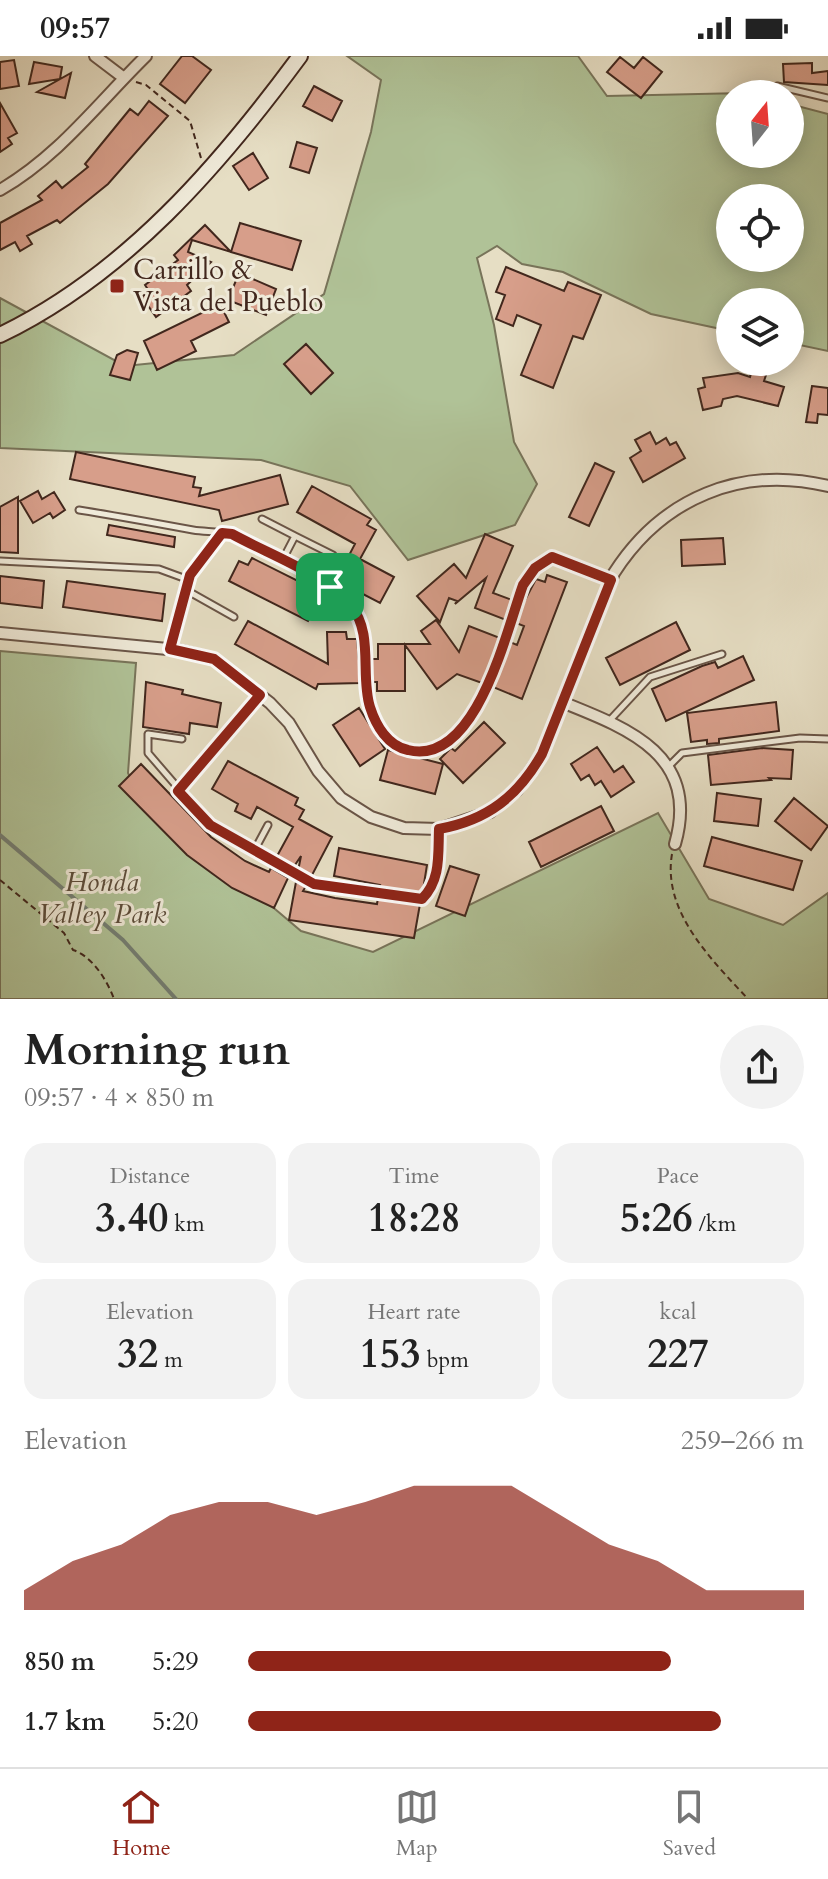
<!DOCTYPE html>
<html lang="en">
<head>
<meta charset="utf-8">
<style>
  body { margin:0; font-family:Cardo,serif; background:#f2f2f2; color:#222; height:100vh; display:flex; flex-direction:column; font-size:30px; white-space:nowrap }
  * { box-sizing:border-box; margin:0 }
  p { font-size:26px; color:#767676 }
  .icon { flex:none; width:44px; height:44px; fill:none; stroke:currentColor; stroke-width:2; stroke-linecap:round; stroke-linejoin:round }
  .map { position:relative; height:943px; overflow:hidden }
  .side { display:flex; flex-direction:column; background:#fff; flex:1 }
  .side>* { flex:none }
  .needle { width:52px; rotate:17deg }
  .tools { position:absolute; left:716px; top:24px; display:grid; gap:16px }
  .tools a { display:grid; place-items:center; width:88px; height:88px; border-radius:50%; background:#fff; box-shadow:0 4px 20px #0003; font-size:40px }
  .pin { position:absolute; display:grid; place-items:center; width:68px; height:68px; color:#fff; margin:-34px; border-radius:16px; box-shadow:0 4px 12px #0006 }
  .round { display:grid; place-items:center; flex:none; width:84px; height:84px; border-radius:42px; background:#f2f2f2 }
  .overview { display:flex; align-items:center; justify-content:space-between; height:136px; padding:0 24px }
  h1 { font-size:44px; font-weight:600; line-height:60px }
  .figures { display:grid; grid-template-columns:repeat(3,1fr); gap:12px; height:136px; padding:8px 24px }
  .figures div { display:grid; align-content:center; border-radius:20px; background:#f2f2f2; text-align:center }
  .figures b { font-size:40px; font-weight:600 }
  .figures small { font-size:22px; font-weight:400 }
  .figures p { font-size:22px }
  .chart { height:224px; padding:16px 24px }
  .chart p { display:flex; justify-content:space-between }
  .chart svg { width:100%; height:144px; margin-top:8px; fill:#8f2418; opacity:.7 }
  ul { padding:0 24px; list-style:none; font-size:26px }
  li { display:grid; grid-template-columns:128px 96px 1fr; align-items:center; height:60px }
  li i { height:20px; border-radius:10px; background:#8f2418 }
  .status { display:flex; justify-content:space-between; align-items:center; height:56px; padding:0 40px; background:#fff; direction:ltr }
  .status svg { height:22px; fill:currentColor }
  .dock { display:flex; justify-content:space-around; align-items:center; height:112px; border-top:2px solid #e0e0e0; background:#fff; font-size:22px; color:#767676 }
  .dock a { display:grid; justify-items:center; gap:4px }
  .dock .active { color:#8f2418 }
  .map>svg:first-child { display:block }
  .green { fill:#b0c297; stroke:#78745a; stroke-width:2; fill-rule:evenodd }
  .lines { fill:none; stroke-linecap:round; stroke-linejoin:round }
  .stream { stroke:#758075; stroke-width:4 }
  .building { fill:#d79e8a; stroke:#41271d; stroke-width:2 }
  .lane-casing { stroke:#6a5547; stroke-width:9 }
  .street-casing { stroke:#6a5547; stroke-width:14 }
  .secondary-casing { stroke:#41271d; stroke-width:18 }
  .path { stroke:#41271d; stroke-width:2; stroke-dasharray:6 4; stroke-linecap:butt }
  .lane { stroke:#efead9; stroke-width:5 }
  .street { stroke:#efead9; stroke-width:10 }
  .secondary { stroke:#efead9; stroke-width:14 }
  .route-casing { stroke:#fff; stroke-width:16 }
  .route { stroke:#8f2418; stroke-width:10 }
  .poi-dot { fill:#8f2418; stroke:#efead9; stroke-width:3 }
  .labels { text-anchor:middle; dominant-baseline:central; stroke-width:6; stroke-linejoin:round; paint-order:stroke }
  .poi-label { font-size:28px; fill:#41271d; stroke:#efead9; text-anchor:start }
  .park-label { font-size:28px; font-style:italic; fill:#5d4e3c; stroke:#efead9 }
</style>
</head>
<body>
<div class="status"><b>09:57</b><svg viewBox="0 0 49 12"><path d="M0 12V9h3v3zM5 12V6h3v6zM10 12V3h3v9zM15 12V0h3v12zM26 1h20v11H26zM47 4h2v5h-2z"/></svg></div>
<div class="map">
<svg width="828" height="943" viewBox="0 0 828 943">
  <rect width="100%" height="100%" fill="#e6dec4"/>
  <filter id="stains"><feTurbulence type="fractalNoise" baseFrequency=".0025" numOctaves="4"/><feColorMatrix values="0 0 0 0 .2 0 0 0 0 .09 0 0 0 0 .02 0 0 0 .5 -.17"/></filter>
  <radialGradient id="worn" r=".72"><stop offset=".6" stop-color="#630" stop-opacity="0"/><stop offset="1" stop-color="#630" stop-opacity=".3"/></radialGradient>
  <!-- green -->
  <path class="green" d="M347,0H578L607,40L744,37L748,38H730V98H790V48L828,58V295L790,287V246H730V275L651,258L563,216L522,208L497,190L477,202L494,269L514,386L537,428L515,469L408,504L350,430L261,404L0,392V242L125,310L234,299L324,238L371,76L381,24ZM730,142H790V202H730Z
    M0,595L136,607L128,717L139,738L301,875L373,896L658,757L709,843L783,869L828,837V943H0Z"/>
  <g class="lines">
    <!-- stream -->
    <path class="stream" d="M0,779L123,884L176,943"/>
  </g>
  <!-- building -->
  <path class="building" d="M182,0H192L211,14L185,47L160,28Z
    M620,1L634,12L643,1L662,16L641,42L607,16Z
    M14,4L19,30L0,33V6Z
    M34,6L62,11L60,23L29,28Z
    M812,7V17L828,15V29L784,26L783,8Z
    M71,17L65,42L37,36Z
    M314,30L342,45L332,65L303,50Z
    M149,45L168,60L108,128L60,167L57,164L27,180L32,188L20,195L15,186L0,194V167L42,144L38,140L56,125L62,132L88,111L85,108L130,53L138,59Z
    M0,47L17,77L8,82L12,88L0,96Z
    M297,86L317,92L309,117L290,111Z
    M253,97L268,122L249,134L233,110Z
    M240,167L301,185L292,214L231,196Z
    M205,169L231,196L192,184L188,196L211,206L187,229L191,235L156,261L142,241L149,235L145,229L178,204L174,199Z
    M506,211L564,235L568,226L601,239L583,283L573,280L553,332L521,319L541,269L517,259L513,270L496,263L505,239L496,236Z
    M239,217L276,233L266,259L228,244Z
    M220,248L229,266L191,285L196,295L157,314L144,285Z
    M306,288L333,317L311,338L284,308Z
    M127,294L138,297L130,324L110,319L117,299Z
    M753,311L767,316L764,325L784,331L778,350L737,340L723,343L721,350L703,354L698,333L705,331L703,322L738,317L750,321Z
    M812,330L828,332V359L818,358L817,367L806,366Z
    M650,376L656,388L666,382L670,389L676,386L685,402L643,426L630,402L641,395L635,384Z
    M76,396L195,421L193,431L201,432L199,440L280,419L288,448L222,465L219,454L70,423Z
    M595,407L614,416L589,470L569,461Z
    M312,430L371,463L367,469L376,474L360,503L394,521L380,547L336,524L355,488L297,456Z
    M38,435L42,443L54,436L65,454L53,462L50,457L33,467L20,445Z
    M18,441V497L0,496V451Z
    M109,469L175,481L174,491L107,479Z
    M485,478L513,490L493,537L512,544L506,564L475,552L486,522L455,548L457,545L449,542L440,566L417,540L454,508L466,522Z
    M723,482L725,508L682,510L681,484Z
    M252,502L322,537L308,565L229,525L239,505L248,509Z
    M547,519L567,526L522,643L493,631L510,586L517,589L524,570L516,567L523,548L536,523L545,526Z
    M0,520L44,525L42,552L0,547Z
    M67,525L165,538L162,565L63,551Z
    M436,564L459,596L469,570L500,582L482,627L457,618L437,633L405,589V635H377V626H372L371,603H378V588H430L421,575Z
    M248,565L328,608L327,576H346L347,583H357L361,627L318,628L316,633L235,588Z
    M676,566L690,594L620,629L606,602Z
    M743,600L754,624L666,665L652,633L702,610L715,606L718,612Z
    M146,626L183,634L182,638L221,647L217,671L190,667L189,678L143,671Z
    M776,646L779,675L719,683V687L707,688V684L691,686L687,657Z
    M359,652L385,693L360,710L333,669Z
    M484,666L505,687L463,727L440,703L451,692L455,695Z
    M597,691L614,716L623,710L634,726L611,741L601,725L595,729L589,719L581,724L571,708Z
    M762,692L793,694L791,723L769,722L771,724L711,729L708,699Z
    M388,694L443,708L435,738L380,724Z
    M228,705L298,742L295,749L304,754L299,763L332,781L311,821L298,815L301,800L293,812L276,802L293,771L257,751L251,763L235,755L238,748L212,733Z
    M141,708L211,781L245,805L269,816L271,812L288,822L274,852L232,832L187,799L119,730Z
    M717,737L761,743L758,770L714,765Z
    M794,742L828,770L811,794L775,765Z
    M601,750L614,775L541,811L529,786Z
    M712,781L802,805L793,834L704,810Z
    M339,792L427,809L423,834L420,837L379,832L380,829L334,820Z
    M450,810L479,819L465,860L436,850Z
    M296,826L306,830L303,835L335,842L377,848L378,842L420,848L414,882L289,864Z"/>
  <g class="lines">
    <defs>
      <path id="lane" d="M777,30L828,42
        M79,454C117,460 155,467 193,474C205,476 217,475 229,478C252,484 340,533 353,552C374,581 359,621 371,652C378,672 388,690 410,695C476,710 507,575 523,529L535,512L552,501L610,524
        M262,463L295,480
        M0,505L159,513L189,524
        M282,505L295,480L333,499
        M186,534L234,561
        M170,592L190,519L222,477
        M610,664L650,621L722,598
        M182,683L148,678V697L210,769L292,818L314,828L422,843C441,824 438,799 439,774
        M669,710L682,697L800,682L828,683
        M178,735L260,639
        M254,795L268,769"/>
      <path id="street" d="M95,0L124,22
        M0,134C59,100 98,47 146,0
        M0,577L178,594L214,603L270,647L289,667L318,715L341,742L371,761L404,772L439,773L490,756L517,734L542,698L614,517C662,442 741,409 828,430
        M562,646C630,673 700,700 675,788"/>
      <path id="secondary" d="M0,279C125,219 219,110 300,0"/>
    </defs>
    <!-- lane casing -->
    <use href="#lane" class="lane-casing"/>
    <!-- street casing -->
    <use href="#street" class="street-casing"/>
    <!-- secondary casing -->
    <use href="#secondary" class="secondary-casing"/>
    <!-- path -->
    <path class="path" d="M136,26L146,29L190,65L201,102
      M672,798C662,856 712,904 748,943
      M0,824L64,877L73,894C92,900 107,924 114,943"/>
    <!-- lane -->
    <use href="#lane" class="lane"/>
    <!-- street -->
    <use href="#street" class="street"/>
    <!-- secondary -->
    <use href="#secondary" class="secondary"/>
  </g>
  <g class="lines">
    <defs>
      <path id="route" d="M222,477L232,478C270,499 323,517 351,550C374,577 360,620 370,651C376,670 388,690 408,694C476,711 506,576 523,529L535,512L552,501L611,524L542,698C518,740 488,764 439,773C438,799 441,824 422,843L314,828L210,769L178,735L260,639L214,603L170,593L190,519Z"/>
    </defs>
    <!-- route casing -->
    <use href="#route" class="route-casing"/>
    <!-- route -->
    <use href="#route" class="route"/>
  </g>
  <!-- markers -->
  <rect class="poi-dot" x="109" y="222" width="16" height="16" rx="4"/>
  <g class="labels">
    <!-- poi labels -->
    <g class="poi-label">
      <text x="133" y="214">Carrillo &amp;<tspan x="133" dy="32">Vista del Pueblo</tspan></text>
    </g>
    <!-- park labels -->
    <g class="park-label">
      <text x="102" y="826">Honda<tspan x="102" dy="32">Valley Park</tspan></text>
    </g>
  </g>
  <rect width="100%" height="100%" filter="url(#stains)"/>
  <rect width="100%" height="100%" fill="url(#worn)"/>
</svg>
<div class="tools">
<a><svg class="needle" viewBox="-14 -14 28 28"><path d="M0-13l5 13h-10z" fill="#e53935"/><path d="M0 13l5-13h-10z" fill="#767676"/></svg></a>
<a><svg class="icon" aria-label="locate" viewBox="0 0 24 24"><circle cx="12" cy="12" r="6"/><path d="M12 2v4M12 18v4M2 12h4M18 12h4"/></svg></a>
<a><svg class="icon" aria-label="layers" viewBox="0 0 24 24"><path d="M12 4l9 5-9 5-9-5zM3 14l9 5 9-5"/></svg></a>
</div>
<div class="pin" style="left:330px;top:531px;background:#1e9e55"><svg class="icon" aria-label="arrive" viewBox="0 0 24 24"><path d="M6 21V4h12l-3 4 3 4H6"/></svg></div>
</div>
<section class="side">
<div class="overview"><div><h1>Morning run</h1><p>09:57 · 4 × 850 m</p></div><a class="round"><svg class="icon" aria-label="share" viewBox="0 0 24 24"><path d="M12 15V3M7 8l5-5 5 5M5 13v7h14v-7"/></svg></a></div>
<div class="figures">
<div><p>Distance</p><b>3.40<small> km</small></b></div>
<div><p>Time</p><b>18:28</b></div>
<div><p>Pace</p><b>5:26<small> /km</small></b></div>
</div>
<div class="figures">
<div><p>Elevation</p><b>32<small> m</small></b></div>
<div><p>Heart rate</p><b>153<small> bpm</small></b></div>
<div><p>kcal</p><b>227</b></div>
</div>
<div class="chart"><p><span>Elevation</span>259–266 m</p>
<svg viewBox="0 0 160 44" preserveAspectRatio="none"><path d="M0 44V38L10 29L20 24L30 15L40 11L50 11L60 15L70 11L80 6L90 6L100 6L110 15L120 24L130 29L140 38L150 38L160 38V44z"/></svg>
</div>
<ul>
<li><b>850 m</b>5:29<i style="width:76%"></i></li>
<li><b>1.7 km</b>5:20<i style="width:85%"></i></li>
</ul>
</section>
<nav class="dock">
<a class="active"><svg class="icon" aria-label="home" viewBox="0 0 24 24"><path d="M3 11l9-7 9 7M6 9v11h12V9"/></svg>Home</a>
<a><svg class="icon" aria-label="map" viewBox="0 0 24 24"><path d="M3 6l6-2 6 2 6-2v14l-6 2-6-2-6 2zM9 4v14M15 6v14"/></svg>Map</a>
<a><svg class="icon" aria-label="saved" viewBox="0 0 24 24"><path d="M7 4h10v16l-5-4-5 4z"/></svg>Saved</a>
</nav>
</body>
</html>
